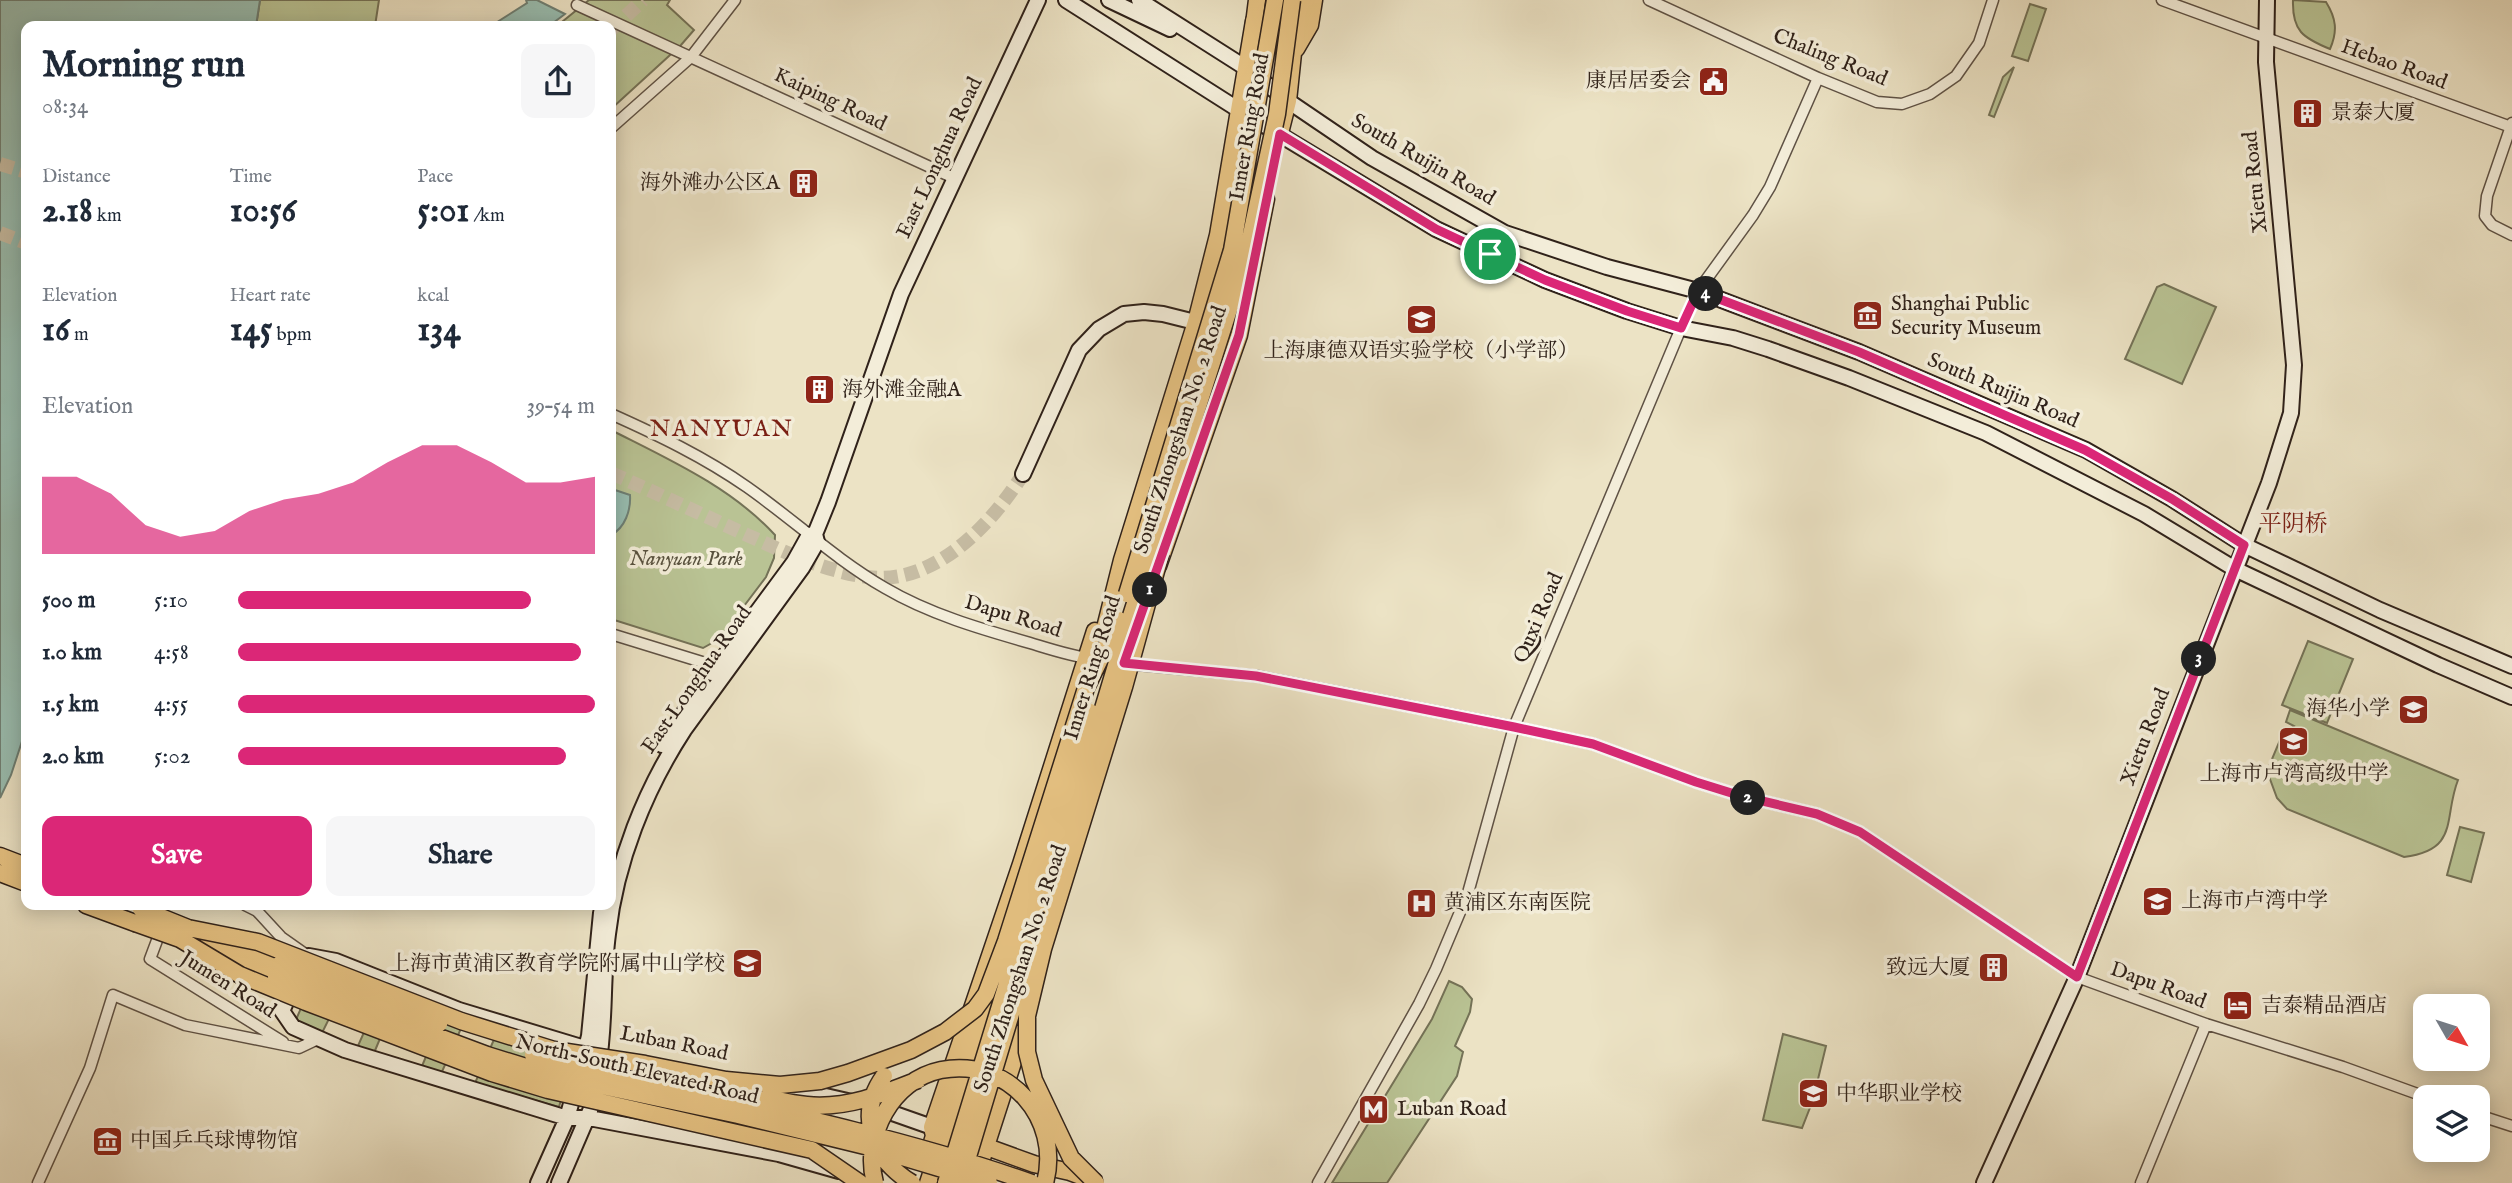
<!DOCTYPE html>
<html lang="en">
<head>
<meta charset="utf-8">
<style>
  body { margin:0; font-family:"IM FELL English","Noto Serif SC",serif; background:#f6f6f7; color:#1f2937; height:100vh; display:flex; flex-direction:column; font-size:26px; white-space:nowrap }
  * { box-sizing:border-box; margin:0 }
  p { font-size:23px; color:#747a83 }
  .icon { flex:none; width:38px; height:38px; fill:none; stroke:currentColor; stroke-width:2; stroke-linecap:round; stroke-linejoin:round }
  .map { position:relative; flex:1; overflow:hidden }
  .drawer { position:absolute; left:21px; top:21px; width:595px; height:889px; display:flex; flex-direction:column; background:#fff; border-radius:14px; box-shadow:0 4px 18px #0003 }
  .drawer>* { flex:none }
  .needle { width:46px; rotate:129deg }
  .controls { position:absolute; left:2413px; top:994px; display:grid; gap:14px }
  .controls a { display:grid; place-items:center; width:77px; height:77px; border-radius:14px; background:#fff; box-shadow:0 4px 18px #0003; font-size:35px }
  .pin { position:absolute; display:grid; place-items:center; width:60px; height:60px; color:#fff; margin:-30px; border:4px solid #fff; border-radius:50%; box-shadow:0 2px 7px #0007 }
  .km { position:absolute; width:35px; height:35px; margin:-18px; border-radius:50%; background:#222; color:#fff; font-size:19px; line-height:35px; text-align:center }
  .round { display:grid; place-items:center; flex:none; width:74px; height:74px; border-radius:14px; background:#f6f6f7 }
  .head { display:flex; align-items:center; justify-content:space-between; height:119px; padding:0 21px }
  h1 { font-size:38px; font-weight:800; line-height:52px }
  .figures { display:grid; grid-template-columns:repeat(3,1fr); gap:10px; height:119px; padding:7px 21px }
  .figures div { display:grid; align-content:center }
  .figures b { font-size:35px; font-weight:800 }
  .figures small { font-size:19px; font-weight:400 }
  .figures p { font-size:19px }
  .chart { height:196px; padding:14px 21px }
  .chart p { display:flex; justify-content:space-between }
  .chart svg { width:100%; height:126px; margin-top:7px; fill:#db2777; opacity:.7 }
  .action { display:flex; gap:14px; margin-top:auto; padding:14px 21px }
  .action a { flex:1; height:80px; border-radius:14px; background:#db2777; color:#fff; font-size:28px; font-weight:800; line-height:80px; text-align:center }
  .action a+a { background:#f6f6f7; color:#1f2937 }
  ul { padding:0 21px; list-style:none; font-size:23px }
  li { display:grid; grid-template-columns:112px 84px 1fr; align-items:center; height:52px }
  li i { height:18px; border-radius:9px; background:#db2777 }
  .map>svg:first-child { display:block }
  .green { fill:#b9c394; stroke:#747257; stroke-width:2 }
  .water { fill:#99beb1; stroke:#6f8075; stroke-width:2 }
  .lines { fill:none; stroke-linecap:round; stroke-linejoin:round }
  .secondary-tunnel { stroke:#c6bca3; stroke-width:14; stroke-dasharray:14 7; stroke-linecap:butt }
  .minor-casing { stroke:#5f5245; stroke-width:13 }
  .secondary-casing { stroke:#30221a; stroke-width:18 }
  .primary-casing { stroke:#30221a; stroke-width:19 }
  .trunk-casing { stroke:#30221a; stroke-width:19 }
  .minor { stroke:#f3edd9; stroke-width:10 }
  .secondary { stroke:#f3edd9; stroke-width:14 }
  .primary { stroke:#e6c282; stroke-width:16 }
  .trunk { stroke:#e6c282; stroke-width:16 }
  .trunk-bridge-casing { stroke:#30221a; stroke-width:19; stroke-linecap:butt }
  .trunk-bridge { stroke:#e6c282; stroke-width:16 }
  .route-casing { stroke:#fff; stroke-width:14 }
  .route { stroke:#db2777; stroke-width:9 }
  .labels { text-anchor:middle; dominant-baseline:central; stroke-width:7; stroke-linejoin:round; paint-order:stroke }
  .street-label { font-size:21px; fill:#30221a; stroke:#f3edd9 }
  .poi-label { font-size:21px; fill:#30221a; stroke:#f3edd9; text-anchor:start }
  .park-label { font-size:21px; font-style:italic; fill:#59523f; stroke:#f3edd9 }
  .neighbourhood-label { font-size:23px; fill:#7a1f14; stroke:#f3edd9 }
  .quarter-label { font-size:24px; letter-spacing:2px; fill:#7a1f14; stroke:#f3edd9 }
</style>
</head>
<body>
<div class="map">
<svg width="2512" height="1183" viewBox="0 0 2512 1183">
  <rect width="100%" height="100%" fill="#ece3c5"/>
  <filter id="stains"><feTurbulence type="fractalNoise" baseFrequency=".00286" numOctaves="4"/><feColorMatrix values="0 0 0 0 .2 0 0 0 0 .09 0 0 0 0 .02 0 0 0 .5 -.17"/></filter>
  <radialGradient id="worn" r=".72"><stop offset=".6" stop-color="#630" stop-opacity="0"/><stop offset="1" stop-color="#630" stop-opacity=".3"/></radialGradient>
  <!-- green -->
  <path class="green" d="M260,0H379L375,26H256Z
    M589,0H670L667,5L694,30L681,45L611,109V26H557Z
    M2293,0L2326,2C2336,18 2338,31 2330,49C2303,38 2292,31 2293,0Z
    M2030,4L2046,9L2028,61L2012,56Z
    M2014,67L1994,117L1989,115L2003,77Z
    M2164,284L2216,307L2182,384L2125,359L2157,287Z
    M611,430C668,459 731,487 775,535L774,558L766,577L719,639L703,648L611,619Z
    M2308,641L2353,659L2327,723L2282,705Z
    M2290,710L2458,780C2443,818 2460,850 2404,857L2287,809L2277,798L2267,771L2280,740L2294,726L2286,722Z
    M2460,827L2484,833L2471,882L2447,875Z
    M321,962L351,974L321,1035L295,1022Z
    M1449,981L1462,987L1472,999L1470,1012L1455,1046L1463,1052L1457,1076L1387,1183H1332L1432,1019Z
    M385,985L399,993L374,1053L357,1048Z
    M446,1009L466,1017L441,1074L422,1066Z
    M499,1028L575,1050L559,1107L475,1083Z
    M1783,1034L1826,1046L1813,1100L1802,1128L1763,1120Z"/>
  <!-- water -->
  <path class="water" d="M0,0H260L256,26H26V729L11,775L0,798Z
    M526,0H537L565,14L549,26H491L527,3Z
    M615,490L630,495C631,510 625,528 611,535V492Z"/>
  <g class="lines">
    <!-- secondary-tunnel -->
    <path class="secondary-tunnel" d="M611,30L643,0
      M0,164L26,172
      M0,233L26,243
      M611,473C656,493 701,514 747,535C785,552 824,571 867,577C934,586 991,525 1023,474"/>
    <defs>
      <path id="minor" d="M1649,0L1818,78L1877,102L1902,104L1930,94L1956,76L1979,43L1993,0
        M2162,0L2511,127
        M577,5L954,178
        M2512,123L2487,196L2485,216L2492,225L2512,235
        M611,128L691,57L735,0
        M611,414C658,435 704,457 747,487C794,520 835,559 885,588C929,614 981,629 1030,643C1050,649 1071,656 1092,659
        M611,634L702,662L719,672
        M1127,664L1257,676L1514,727L1593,744L1696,782L1741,796L1817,814L1860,832L2077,977L2206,1024L2343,1067L2426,1097
        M245,905L257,911L281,937L308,956
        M162,927L150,959L283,1042
        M2478,1115L2512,1126
        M38,1183L90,1068L113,995L185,1025L299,1048L318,1039
        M1318,1183L1419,1004L1436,969L1468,893L1514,727L1681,328L1698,291L1753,215L1770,187L1818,78
        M2141,1183L2206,1024"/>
      <path id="secondary" d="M1066,0L1239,110L1436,229L1545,280L1627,311L1681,328L1733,338L1768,349L1849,378L1986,433L2144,514L2235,569L2438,665L2512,697
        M1109,0L1170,29
        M1139,0L1246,68L1288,101L1372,158L1505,233L1607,267L1698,291L1859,352L2086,450L2172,499L2244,545L2380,610L2512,666
        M1023,474L1079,350L1099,329L1124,314L1144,312L1163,314L1207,325
        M712,673L794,562L809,535L815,534
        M662,745L696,695
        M307,959L309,956L336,961L459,1010L588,1049
        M293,987L282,1011L293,1027L345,1050L567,1118H589L779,1154L839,1171
        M584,1056L589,1036L601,913
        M598,1067C606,1023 602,978 608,934C616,862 645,790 684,730L802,568L817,542L815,534L828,502L901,294L1038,0
        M786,1087L852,1102
        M878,1108L932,1127
        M538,1183L567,1118L576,1086
        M559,1183L590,1111
        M1984,1183L2077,977L2269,483L2291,413L2294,365L2266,62L2267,0"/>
      <path id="primary" d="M1296,49L1310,25L1314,0
        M1281,129L1288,101L1295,34
        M1158,566L1239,335L1266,199
        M1100,648L1122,560L1196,322L1218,235L1254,21
        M976,1143L1034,1164L1070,1172L1094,1181
        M928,1155L934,1136L932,1127L1021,864L1095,631
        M976,1177L1025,1025
        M928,1183L992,989"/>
      <path id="trunk" d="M1253,32L1257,0
        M1294,44L1306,0
        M0,856L26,866
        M0,873L26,883
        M86,905L135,923
        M211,937L280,964
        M202,947L276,976"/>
    </defs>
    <!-- minor casing -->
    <use href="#minor" class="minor-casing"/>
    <!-- secondary casing -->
    <use href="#secondary" class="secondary-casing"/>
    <!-- primary casing -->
    <use href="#primary" class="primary-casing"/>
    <!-- trunk casing -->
    <use href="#trunk" class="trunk-casing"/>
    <!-- minor -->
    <use href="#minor" class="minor"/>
    <!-- secondary -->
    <use href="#secondary" class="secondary"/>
    <!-- primary -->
    <use href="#primary" class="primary"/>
    <!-- trunk -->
    <use href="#trunk" class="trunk"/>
    <defs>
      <path id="trunk-bridge" d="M1127,594L1232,250L1275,0
        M141,909L188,928L258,942L461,1021L554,1050L645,1064L726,1080L780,1085L820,1081L848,1073L911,1050L945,1032L975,1009L986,994L1006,941L1086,688L1119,620
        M135,923L180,939L240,975L306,1002L492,1073L548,1090L812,1150L860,1183
        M280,964L439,1024
        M276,976L487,1055L555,1076L738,1115L869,1147L989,1183
        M533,1055L559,1063C718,1100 878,1129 1032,1183
        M884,1076C856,1115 872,1159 912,1183
        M764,1097C778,1100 793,1104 807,1105C846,1109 883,1094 918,1080
        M875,1183C862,1136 892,1080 941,1070C1009,1057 1062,1119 1045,1183
        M946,1183L1090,712
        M960,1183L1130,619L1247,253L1277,114L1292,0
        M1096,1183L1071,1158L1034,1080L1027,1052V1016L1043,949L1124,687L1161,553"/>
    </defs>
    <!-- trunk-bridge casing -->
    <use href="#trunk-bridge" class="trunk-bridge-casing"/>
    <!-- trunk-bridge -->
    <use href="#trunk-bridge" class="trunk-bridge"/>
  </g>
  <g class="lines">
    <defs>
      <path id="route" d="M1280,134L1436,229L1545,280L1627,311L1681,328L1698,291L1859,352L2085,450L2172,499L2244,545L2077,977L1860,832L1817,814L1741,796L1696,782L1593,744L1514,727L1256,676L1124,663L1239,335Z"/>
    </defs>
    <!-- route casing -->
    <use href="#route" class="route-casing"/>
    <!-- route -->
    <use href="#route" class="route"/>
  </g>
  <!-- icons -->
  <defs>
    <symbol id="civic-square" viewBox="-11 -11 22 22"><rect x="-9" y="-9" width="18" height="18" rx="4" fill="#8f2418" stroke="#f3edd9"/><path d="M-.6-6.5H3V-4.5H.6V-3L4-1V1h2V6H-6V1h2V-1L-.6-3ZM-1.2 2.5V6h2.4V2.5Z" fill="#fff"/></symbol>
    <symbol id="building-square" viewBox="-11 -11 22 22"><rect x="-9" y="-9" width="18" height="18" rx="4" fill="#8f2418" stroke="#f3edd9"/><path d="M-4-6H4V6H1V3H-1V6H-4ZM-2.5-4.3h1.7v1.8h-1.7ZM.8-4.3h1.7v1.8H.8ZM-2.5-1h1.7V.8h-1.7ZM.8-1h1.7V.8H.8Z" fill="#fff"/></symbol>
    <symbol id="museum-square" viewBox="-11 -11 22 22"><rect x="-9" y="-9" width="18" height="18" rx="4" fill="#8f2418" stroke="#f3edd9"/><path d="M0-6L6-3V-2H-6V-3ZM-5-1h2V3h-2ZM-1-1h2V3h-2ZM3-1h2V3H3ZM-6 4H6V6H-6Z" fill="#fff"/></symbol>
    <symbol id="school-square" viewBox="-11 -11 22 22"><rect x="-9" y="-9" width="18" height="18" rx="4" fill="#8f2418" stroke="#f3edd9"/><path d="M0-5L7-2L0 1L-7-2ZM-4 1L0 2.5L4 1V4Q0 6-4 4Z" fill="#fff"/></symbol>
    <symbol id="hospital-square" viewBox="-11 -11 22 22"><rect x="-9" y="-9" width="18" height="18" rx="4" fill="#8f2418" stroke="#f3edd9"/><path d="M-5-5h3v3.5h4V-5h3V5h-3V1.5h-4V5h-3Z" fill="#fff"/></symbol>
    <symbol id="hotel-square" viewBox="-11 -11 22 22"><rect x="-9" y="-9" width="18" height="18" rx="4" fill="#8f2418" stroke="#f3edd9"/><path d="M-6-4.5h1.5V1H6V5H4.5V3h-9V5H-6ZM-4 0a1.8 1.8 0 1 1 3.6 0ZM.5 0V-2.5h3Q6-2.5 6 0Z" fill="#fff"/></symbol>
    <symbol id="metro-square" viewBox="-11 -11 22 22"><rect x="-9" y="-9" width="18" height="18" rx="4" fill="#8f2418" stroke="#f3edd9"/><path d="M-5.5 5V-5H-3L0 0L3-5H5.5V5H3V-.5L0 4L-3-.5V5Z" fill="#fff"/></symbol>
  </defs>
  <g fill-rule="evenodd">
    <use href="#civic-square" x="1696" y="64" width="35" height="35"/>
    <use href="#building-square" x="2290" y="96" width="35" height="35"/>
    <use href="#building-square" x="786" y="166" width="35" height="35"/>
    <use href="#museum-square" x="1850" y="298" width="35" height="35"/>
    <use href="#school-square" x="1404" y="302" width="35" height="35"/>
    <use href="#building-square" x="802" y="372" width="35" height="35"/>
    <use href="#school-square" x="2396" y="692" width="35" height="35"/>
    <use href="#school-square" x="2276" y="724" width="35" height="35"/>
    <use href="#school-square" x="2140" y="884" width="35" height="35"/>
    <use href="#hospital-square" x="1404" y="886" width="35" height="35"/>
    <use href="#school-square" x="730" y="946" width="35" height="35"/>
    <use href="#building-square" x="1976" y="950" width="35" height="35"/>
    <use href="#hotel-square" x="2220" y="988" width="35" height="35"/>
    <use href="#school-square" x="1796" y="1076" width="35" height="35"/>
    <use href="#metro-square" x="1356" y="1092" width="35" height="35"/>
    <use href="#museum-square" x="90" y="1124" width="35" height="35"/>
  </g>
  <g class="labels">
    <!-- street labels -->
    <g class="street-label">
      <text transform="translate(1830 58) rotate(22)">Chaling Road</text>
      <text transform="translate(2394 65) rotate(20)">Hebao Road</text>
      <text transform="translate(830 100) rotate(25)">Kaiping Road</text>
      <text transform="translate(1250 127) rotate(-80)">Inner Ring Road</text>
      <text transform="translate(940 158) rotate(-65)">East Longhua Road</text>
      <text transform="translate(1423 160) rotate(30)">South Ruijin Road</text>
      <text transform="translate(2256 182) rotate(-96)">Xietu Road</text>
      <text transform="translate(2003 391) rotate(23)">South Ruijin Road</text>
      <text transform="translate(1181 430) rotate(-72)">South Zhongshan No. 2 Road</text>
      <text transform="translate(1013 617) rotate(17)">Dapu Road</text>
      <text transform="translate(1539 618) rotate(-67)">Quxi Road</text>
      <text transform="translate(1093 668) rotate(-73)">Inner Ring Road</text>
      <text transform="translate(697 680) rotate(-55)">East Longhua Road</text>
      <text transform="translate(2146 737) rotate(-69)">Xietu Road</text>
      <text transform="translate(1021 969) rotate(-72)">South Zhongshan No. 2 Road</text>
      <text transform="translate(228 985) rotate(32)">Jumen Road</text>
      <text transform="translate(2158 986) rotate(20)">Dapu Road</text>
      <text transform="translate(674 1044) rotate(11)">Luban Road</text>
      <text transform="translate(637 1070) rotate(13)">North-South Elevated Road</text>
    </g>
    <!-- poi labels -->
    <g class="poi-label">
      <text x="1691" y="81" text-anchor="end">康居居委会</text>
      <text x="2331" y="113">景泰大厦</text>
      <text x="780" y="183" text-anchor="end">海外滩办公区A</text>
      <text x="1891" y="304">Shanghai Public<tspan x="1891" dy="24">Security Museum</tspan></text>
      <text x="1421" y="351" text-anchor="middle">上海康德双语实验学校（小学部）</text>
      <text x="842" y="390">海外滩金融A</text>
      <text x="2390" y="709" text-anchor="end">海华小学</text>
      <text x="2294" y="774" text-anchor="middle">上海市卢湾高级中学</text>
      <text x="2181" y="901">上海市卢湾中学</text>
      <text x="1444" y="903">黄浦区东南医院</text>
      <text x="725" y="964" text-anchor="end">上海市黄浦区教育学院附属中山学校</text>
      <text x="1970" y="968" text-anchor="end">致远大厦</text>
      <text x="2261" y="1006">吉泰精品酒店</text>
      <text x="1836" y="1094">中华职业学校</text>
      <text x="1397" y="1109">Luban Road</text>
      <text x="130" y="1141">中国乒乓球博物馆</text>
    </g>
    <!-- park labels -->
    <g class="park-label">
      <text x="686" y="559">Nanyuan Park</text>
    </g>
    <!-- neighbourhood labels -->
    <g class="neighbourhood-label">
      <text x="2293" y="524">平阴桥</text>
    </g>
    <!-- quarter labels -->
    <g class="quarter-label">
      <text x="722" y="429">NANYUAN</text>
    </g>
  </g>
  <rect width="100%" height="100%" filter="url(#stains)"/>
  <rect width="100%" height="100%" fill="url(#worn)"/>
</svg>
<div class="controls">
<a><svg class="needle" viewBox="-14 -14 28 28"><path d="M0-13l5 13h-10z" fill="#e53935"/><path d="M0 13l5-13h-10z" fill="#747a83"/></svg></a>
<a><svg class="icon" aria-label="layers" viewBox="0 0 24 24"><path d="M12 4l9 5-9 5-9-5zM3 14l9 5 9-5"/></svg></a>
</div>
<div class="pin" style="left:1490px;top:254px;background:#1e9e55"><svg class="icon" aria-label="arrive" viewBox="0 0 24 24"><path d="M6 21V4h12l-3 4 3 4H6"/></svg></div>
<b class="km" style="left:1150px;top:590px">1</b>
<b class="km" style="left:1748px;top:798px">2</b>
<b class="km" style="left:2199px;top:659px">3</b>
<b class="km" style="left:1706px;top:294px">4</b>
<section class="drawer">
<div class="head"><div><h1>Morning run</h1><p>08:34</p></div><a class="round"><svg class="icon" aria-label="share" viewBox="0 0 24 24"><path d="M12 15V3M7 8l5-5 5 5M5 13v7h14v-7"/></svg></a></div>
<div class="figures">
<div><p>Distance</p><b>2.18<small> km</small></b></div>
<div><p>Time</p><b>10:56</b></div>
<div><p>Pace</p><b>5:01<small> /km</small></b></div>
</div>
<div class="figures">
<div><p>Elevation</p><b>16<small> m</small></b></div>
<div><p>Heart rate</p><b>145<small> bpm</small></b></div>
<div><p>kcal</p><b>134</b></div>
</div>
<div class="chart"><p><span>Elevation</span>39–54 m</p>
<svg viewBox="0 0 160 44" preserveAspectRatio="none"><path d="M0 44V17L10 17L20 23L30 34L40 38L50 36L60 29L70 25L80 23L90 19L100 12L110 6L120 6L130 12L140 19L150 19L160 17V44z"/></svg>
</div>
<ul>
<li><b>500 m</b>5:10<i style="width:82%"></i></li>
<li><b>1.0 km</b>4:58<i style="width:96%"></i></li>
<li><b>1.5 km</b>4:55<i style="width:100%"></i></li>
<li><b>2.0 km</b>5:02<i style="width:92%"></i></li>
</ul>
<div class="action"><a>Save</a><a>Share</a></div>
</section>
</div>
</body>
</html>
